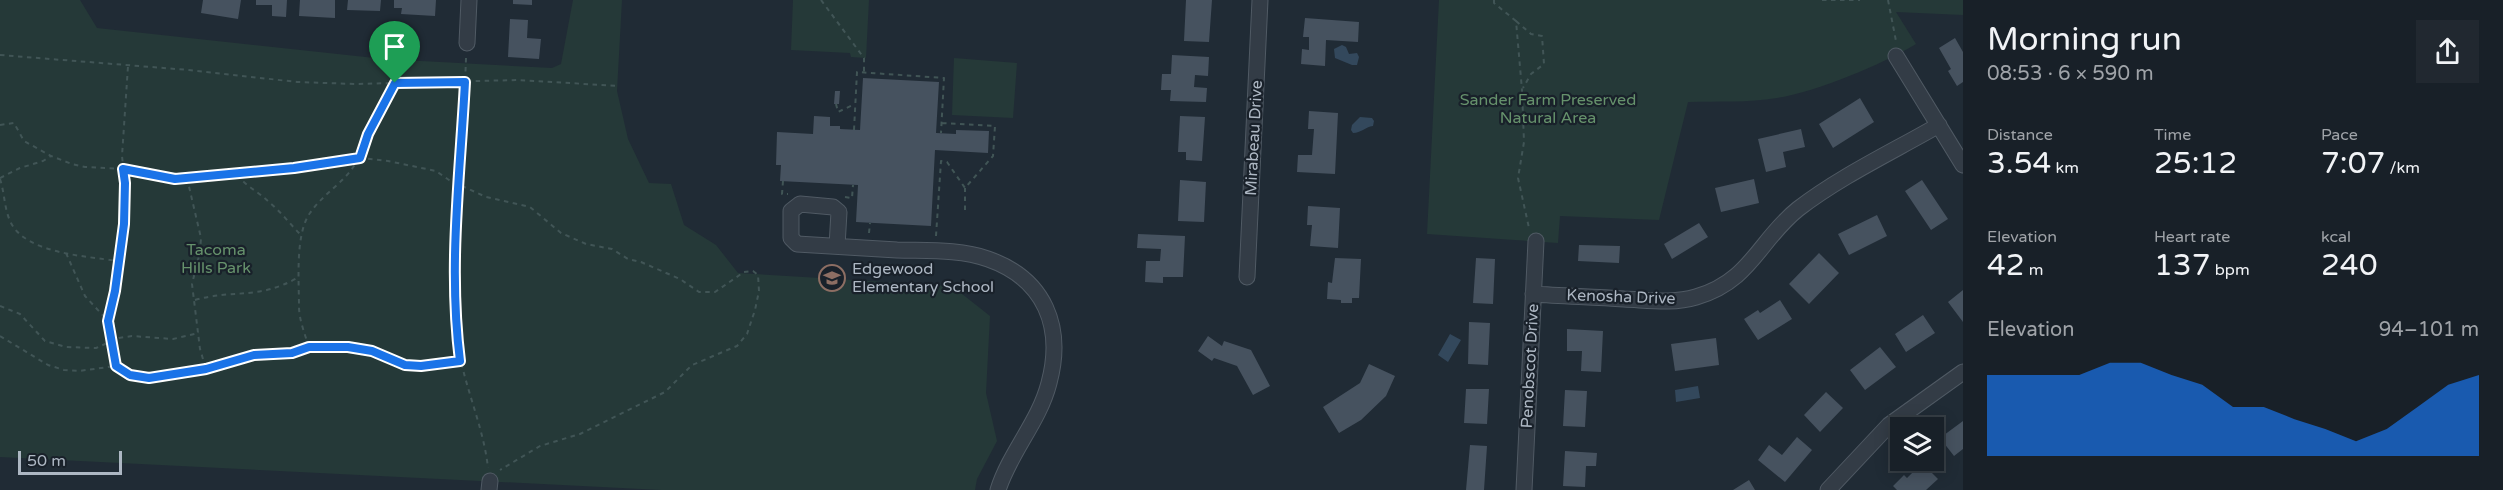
<!DOCTYPE html>
<html lang="en">
<head>
<meta charset="utf-8">
<style>
  body { margin:0; font-family:"Varela Round",sans-serif; background:#212830; color:#f1f3f6; height:100vh; display:flex; flex-direction:column; font-size:22px; white-space:nowrap }
  * { box-sizing:border-box; margin:0 }
  p { font-size:20px; color:#9fa3a8 }
  .icon { flex:none; width:33px; height:33px; fill:none; stroke:currentColor; stroke-width:2; stroke-linecap:round; stroke-linejoin:round }
  .map { position:relative; flex:1; overflow:hidden }
  .sheet { display:flex; flex-direction:column; background:#182028; width:540px }
  .sheet>* { flex:none }
  .fabs { position:absolute; left:1890px; top:417px; display:grid; gap:12px }
  .fabs a { display:grid; place-items:center; width:54px; height:54px; border-radius:0px; background:#182028; box-shadow:0 3px 15px #0003,0 0 0 2px #363e45; font-size:30px }
  .scale { position:absolute; left:18px; bottom:15px; width:104px; box-sizing:border-box; padding-left:6px; border:3px solid #adb7c3; border-top:0; font-size:16px; line-height:21px; white-space:nowrap; color:#adb7c3; -webkit-text-stroke:4px #19212a; paint-order:stroke }
  .pin { position:absolute; display:grid; place-items:center; width:51px; height:51px; color:#fff; margin:-62px -26px; border-radius:50% 50% 50% 0; rotate:-45deg; box-shadow:0 0 6px #0007 }
  .pin .icon { rotate:45deg }
  .round { display:grid; place-items:center; flex:none; width:63px; height:63px; border-radius:0px; background:#212830 }
  .overview { display:flex; align-items:center; justify-content:space-between; height:102px; padding:0 24px }
  h1 { font-size:33px; font-weight:600; line-height:45px }
  .figures { display:grid; grid-template-columns:repeat(3,1fr); gap:9px; height:102px; padding:6px 24px }
  .figures div { display:grid; align-content:center }
  .figures b { font-size:30px; font-weight:600 }
  .figures small { font-size:16px; font-weight:400 }
  .figures p { font-size:16px }
  .chart { height:168px; padding:12px 24px }
  .chart p { display:flex; justify-content:space-between }
  .chart svg { width:100%; height:108px; margin-top:6px; fill:#1a73e8; opacity:.7 }
  main { display:flex; flex:1; min-height:0 }
  .map>svg:first-child { display:block }
  .green { fill:#253938 }
  .water { fill:#33485c }
  .building { fill:#46525f }
  .lines { fill:none; stroke-linecap:round; stroke-linejoin:round }
  .minor-casing { stroke:#505a64; stroke-width:17 }
  .path { stroke:#415556; stroke-width:2; stroke-dasharray:4.5 4.5; stroke-linecap:butt }
  .minor { stroke:#333c46; stroke-width:15 }
  .route-casing { stroke:#fff; stroke-width:12 }
  .route { stroke:#1a73e8; stroke-width:8 }
  .labels { text-anchor:middle; dominant-baseline:central; stroke-width:4.5; stroke-linejoin:round; paint-order:stroke }
  .park-label { font-size:16px; fill:#66926c; stroke:#19212a }
  .street-label { font-size:16px; fill:#adb7c3; stroke:#19212a }
  .poi-label { font-size:16px; fill:#adb7c3; stroke:#19212a; text-anchor:start }
</style>
</head>
<body>
<main>
<div class="map">
<svg width="1963" height="490" viewBox="0 0 1963 490">
  <rect width="100%" height="100%" fill="#202b35"/>
  <!-- green -->
  <path class="green" d="M0,0H80L97,28L384,59L552,68L561,64L573,0H622L617,91L628,139L649,183L671,184L684,225L716,245L738,273L952,286L990,316L986,393L997,441L977,479L975,490H661L0,457Z
    M793,0H869L866,58L851,57L850,53L791,50Z
    M1439,0H1963V15L1896,12L1916,44C1881,65 1816,92 1777,98C1748,103 1717,101 1688,102L1659,220L1560,216L1558,243L1427,234Z
    M954,58L1017,63L1013,118L952,115Z"/>
  <!-- water -->
  <path class="water" d="M1342,45L1346,47L1349,54L1357,53L1359,57L1357,65H1352L1335,58L1334,49Z
    M1360,117L1372,118L1374,121L1373,126C1365,127 1361,133 1353,133L1351,130L1352,125Z
    M1450,334L1461,340L1448,362L1438,355Z
    M1698,386L1700,398L1676,402L1675,390Z"/>
  <!-- building -->
  <path class="building" d="M203,0H241L238,19L201,13Z
    M256,0H287L286,17L272,16V5H256Z
    M300,0H335V18L299,16Z
    M348,0H381L380,11L347,10Z
    M394,0H436L435,16L401,14L402,8H394Z
    M513,0H532V5L513,4Z
    M1186,0H1212L1209,42L1184,41Z
    M1305,18L1359,22L1358,42L1326,40L1325,66L1301,64L1302,49L1309,50V37H1303Z
    M510,19L528,20L527,38L541,39L539,59L508,57Z
    M1955,38L1963,52V82L1957,86L1948,71L1951,69L1939,48Z
    M1172,55L1209,57L1208,76L1195,75L1194,87L1207,88L1206,102L1170,101L1171,90H1161L1162,74H1171Z
    M863,78L939,82L936,133L956,134V130L989,131L988,153L935,150L931,226L856,222L858,185L780,181L781,165H776L777,132L813,134L814,116L830,117V126H840V129L860,130Z
    M835,91H840L839,104H834Z
    M1860,98L1874,122L1833,148L1819,124Z
    M1309,111L1338,113L1335,174L1297,172L1298,155H1312L1314,129H1308Z
    M1180,116L1205,117L1202,161L1186,160V152H1178Z
    M1801,129L1805,147L1783,152L1786,167L1766,172L1758,139Z
    M1754,179L1759,203L1721,212L1715,188Z
    M1180,180L1206,182L1204,222L1178,221Z
    M1922,180L1948,219L1931,230L1905,191Z
    M1308,206L1340,208L1338,248L1310,246L1312,225H1307Z
    M1877,215L1887,236L1849,255L1838,234Z
    M1699,223L1708,237L1672,259L1664,244Z
    M1138,234L1185,236L1183,277H1163V283L1145,282L1146,261H1160L1161,249L1137,248Z
    M1579,245L1620,246L1619,263L1578,261Z
    M1819,253L1839,273L1809,304L1789,284Z
    M1335,258L1361,259L1359,298H1352V303H1341V300L1327,299L1328,282L1332,283Z
    M1476,258L1495,259L1493,304L1473,303Z
    M1963,290V322L1948,302Z
    M1780,300L1792,319L1758,340L1744,319L1758,310L1760,313Z
    M1923,315L1935,333L1906,352L1895,334Z
    M1469,322L1490,323L1488,365L1468,364Z
    M1567,329L1603,331L1601,372L1581,371L1582,351H1567Z
    M1208,336L1222,346L1224,341L1251,350L1270,386L1253,395L1237,366L1214,358L1212,361L1198,351Z
    M1716,338L1719,365L1675,371L1671,344Z
    M1880,347L1896,367L1865,390L1850,370Z
    M1369,364L1395,376L1386,396L1361,420L1339,433L1323,407L1360,383Z
    M1466,389H1489L1487,424L1464,423Z
    M1565,390L1587,391L1585,427L1563,426Z
    M1826,392L1843,408L1820,432L1804,415Z
    M1963,421V449L1954,456L1940,438Z
    M1797,437L1812,450L1785,482L1758,460L1769,445L1782,455Z
    M1470,445L1487,446L1484,490H1466Z
    M1565,451L1597,453L1596,466H1586L1585,487L1563,486Z
    M1922,463L1938,479L1926,490H1897L1893,486L1904,475L1907,478Z
    M1749,480L1755,490H1733Z"/>
  <g class="lines">
    <defs>
      <path id="minor" d="M467,43L469,0
        M1896,56L1963,165
        M837,246L839,212L833,207L800,204L791,211V238L797,244C830,246 864,248 897,250C926,251 960,249 988,259C1045,279 1064,327 1049,383C1039,422 1010,452 998,490
        M1247,277L1260,0
        M1533,294C1563,296 1593,297 1624,299C1648,300 1673,304 1696,297C1751,281 1759,240 1798,209C1841,176 1892,152 1939,125
        M489,490L490,481
        M1524,490L1536,241
        M1828,490L1889,425L1963,372"/>
    </defs>
    <!-- minor casing -->
    <use href="#minor" class="minor-casing"/>
    <!-- path -->
    <path class="path" d="M821,0L864,58V74
      M1494,0V3L1516,21L1522,90L1524,142L1518,178L1529,228
      M1822,0H1860
      M1888,0L1896,41
      M1516,21L1531,34L1542,36L1544,64L1531,74L1523,88
      M0,55L189,70L297,82L355,84L518,80L619,86
      M466,58C463,151 448,243 457,335C461,381 483,422 488,468
      M836,104L838,112L855,104
      M0,125L14,123L24,141L51,156L72,164L85,167L124,169L161,178L175,179L223,176L294,168L360,158L388,161L436,171L449,180L486,197L530,207L561,233L586,244L612,249L628,259L641,262L680,279L699,292H715L744,272L753,271L758,275L759,291L755,310L747,334L737,346L692,365L665,392L580,434L540,446L500,470
      M854,130L857,72L944,78L941,133
      M237,175C247,187 259,192 270,203C281,212 290,224 300,234
      M0,178L20,168L43,161L51,156
      M187,178L201,238L200,252L192,284L200,349L206,369
      M0,179C5,194 4,209 11,223C27,254 87,256 117,261
      M783,181L782,194H788
      M845,197L852,198L853,185
      M965,210V188
      M869,233L870,223
      M936,236L941,161L947,162L965,188L993,156L995,126L942,123
      M66,253L85,296L108,321
      M195,300C234,289 258,300 297,278
      M0,306L20,314L45,341L66,347L96,348L119,338L132,336L173,339L199,333
      M0,336L48,365L64,370L79,371L116,366L130,374L149,378L206,369L254,355L292,353L309,347H348L372,351L405,365L421,366L460,361
      M309,347C305,335 299,319 299,307C299,281 295,234 310,213C322,195 342,184 354,166C361,156 364,144 369,132C377,116 386,99 395,83
      M116,366L108,321L115,291L124,224L125,183L122,156L128,66"/>
    <!-- minor -->
    <use href="#minor" class="minor"/>
  </g>
  <g class="lines">
    <defs>
      <path id="route" d="M465,82C460,176 448,267 460,361L421,366L405,365L372,351L348,347H309L292,353L254,355L206,369L149,378L130,375L116,366L108,321L115,291L124,224L125,183L123,169L175,179L294,168L360,158L368,134L395,83Z"/>
    </defs>
    <!-- route casing -->
    <use href="#route" class="route-casing"/>
    <!-- route -->
    <use href="#route" class="route"/>
  </g>
  <!-- icons -->
  <defs>
    <symbol id="school-ring" viewBox="-11 -11 22 22"><circle r="9.5" fill="#19212a" stroke="#8d6e63" stroke-width="1.5"/><path d="M0-5L7-2L0 1L-7-2ZM-4 1L0 2.5L4 1V4Q0 6-4 4Z" fill="#8d6e63"/></symbol>
  </defs>
  <g fill-rule="evenodd">
    <use href="#school-ring" x="817" y="263" width="30" height="30"/>
  </g>
  <g class="labels">
    <!-- park labels -->
    <g class="park-label">
      <text x="1548" y="100">Sander Farm Preserved<tspan x="1548" dy="18">Natural Area</tspan></text>
      <text x="216" y="250">Tacoma<tspan x="216" dy="18">Hills Park</tspan></text>
    </g>
    <!-- street labels -->
    <g class="street-label">
      <text transform="translate(1254 138) rotate(-87)">Mirabeau Drive</text>
      <text transform="translate(1621 297) rotate(2)">Kenosha Drive</text>
      <text transform="translate(1530 366) rotate(-87)">Penobscot Drive</text>
    </g>
    <!-- poi labels -->
    <g class="poi-label">
      <text x="852" y="269">Edgewood<tspan x="852" dy="18">Elementary School</tspan></text>
    </g>
  </g>
</svg>
<div class="fabs">
<a><svg class="icon" aria-label="layers" viewBox="0 0 24 24"><path d="M12 4l9 5-9 5-9-5zM3 14l9 5 9-5"/></svg></a>
</div>
<div class="scale">50 m</div>
<div class="pin" style="left:395px;top:83px;background:#1e9e55"><svg class="icon" aria-label="arrive" viewBox="0 0 24 24"><path d="M6 21V4h12l-3 4 3 4H6"/></svg></div>
</div>
<section class="sheet">
<div class="overview"><div><h1>Morning run</h1><p>08:53 · 6 × 590 m</p></div><a class="round"><svg class="icon" aria-label="share" viewBox="0 0 24 24"><path d="M12 15V3M7 8l5-5 5 5M5 13v7h14v-7"/></svg></a></div>
<div class="figures">
<div><p>Distance</p><b>3.54<small> km</small></b></div>
<div><p>Time</p><b>25:12</b></div>
<div><p>Pace</p><b>7:07<small> /km</small></b></div>
</div>
<div class="figures">
<div><p>Elevation</p><b>42<small> m</small></b></div>
<div><p>Heart rate</p><b>137<small> bpm</small></b></div>
<div><p>kcal</p><b>240</b></div>
</div>
<div class="chart"><p><span>Elevation</span>94–101 m</p>
<svg viewBox="0 0 160 44" preserveAspectRatio="none"><path d="M0 44V11L10 11L20 11L30 11L40 6L50 6L60 11L70 15L80 24L90 24L100 29L110 33L120 38L130 33L140 24L150 15L160 11V44z"/></svg>
</div>
</section>
</main>
</body>
</html>
